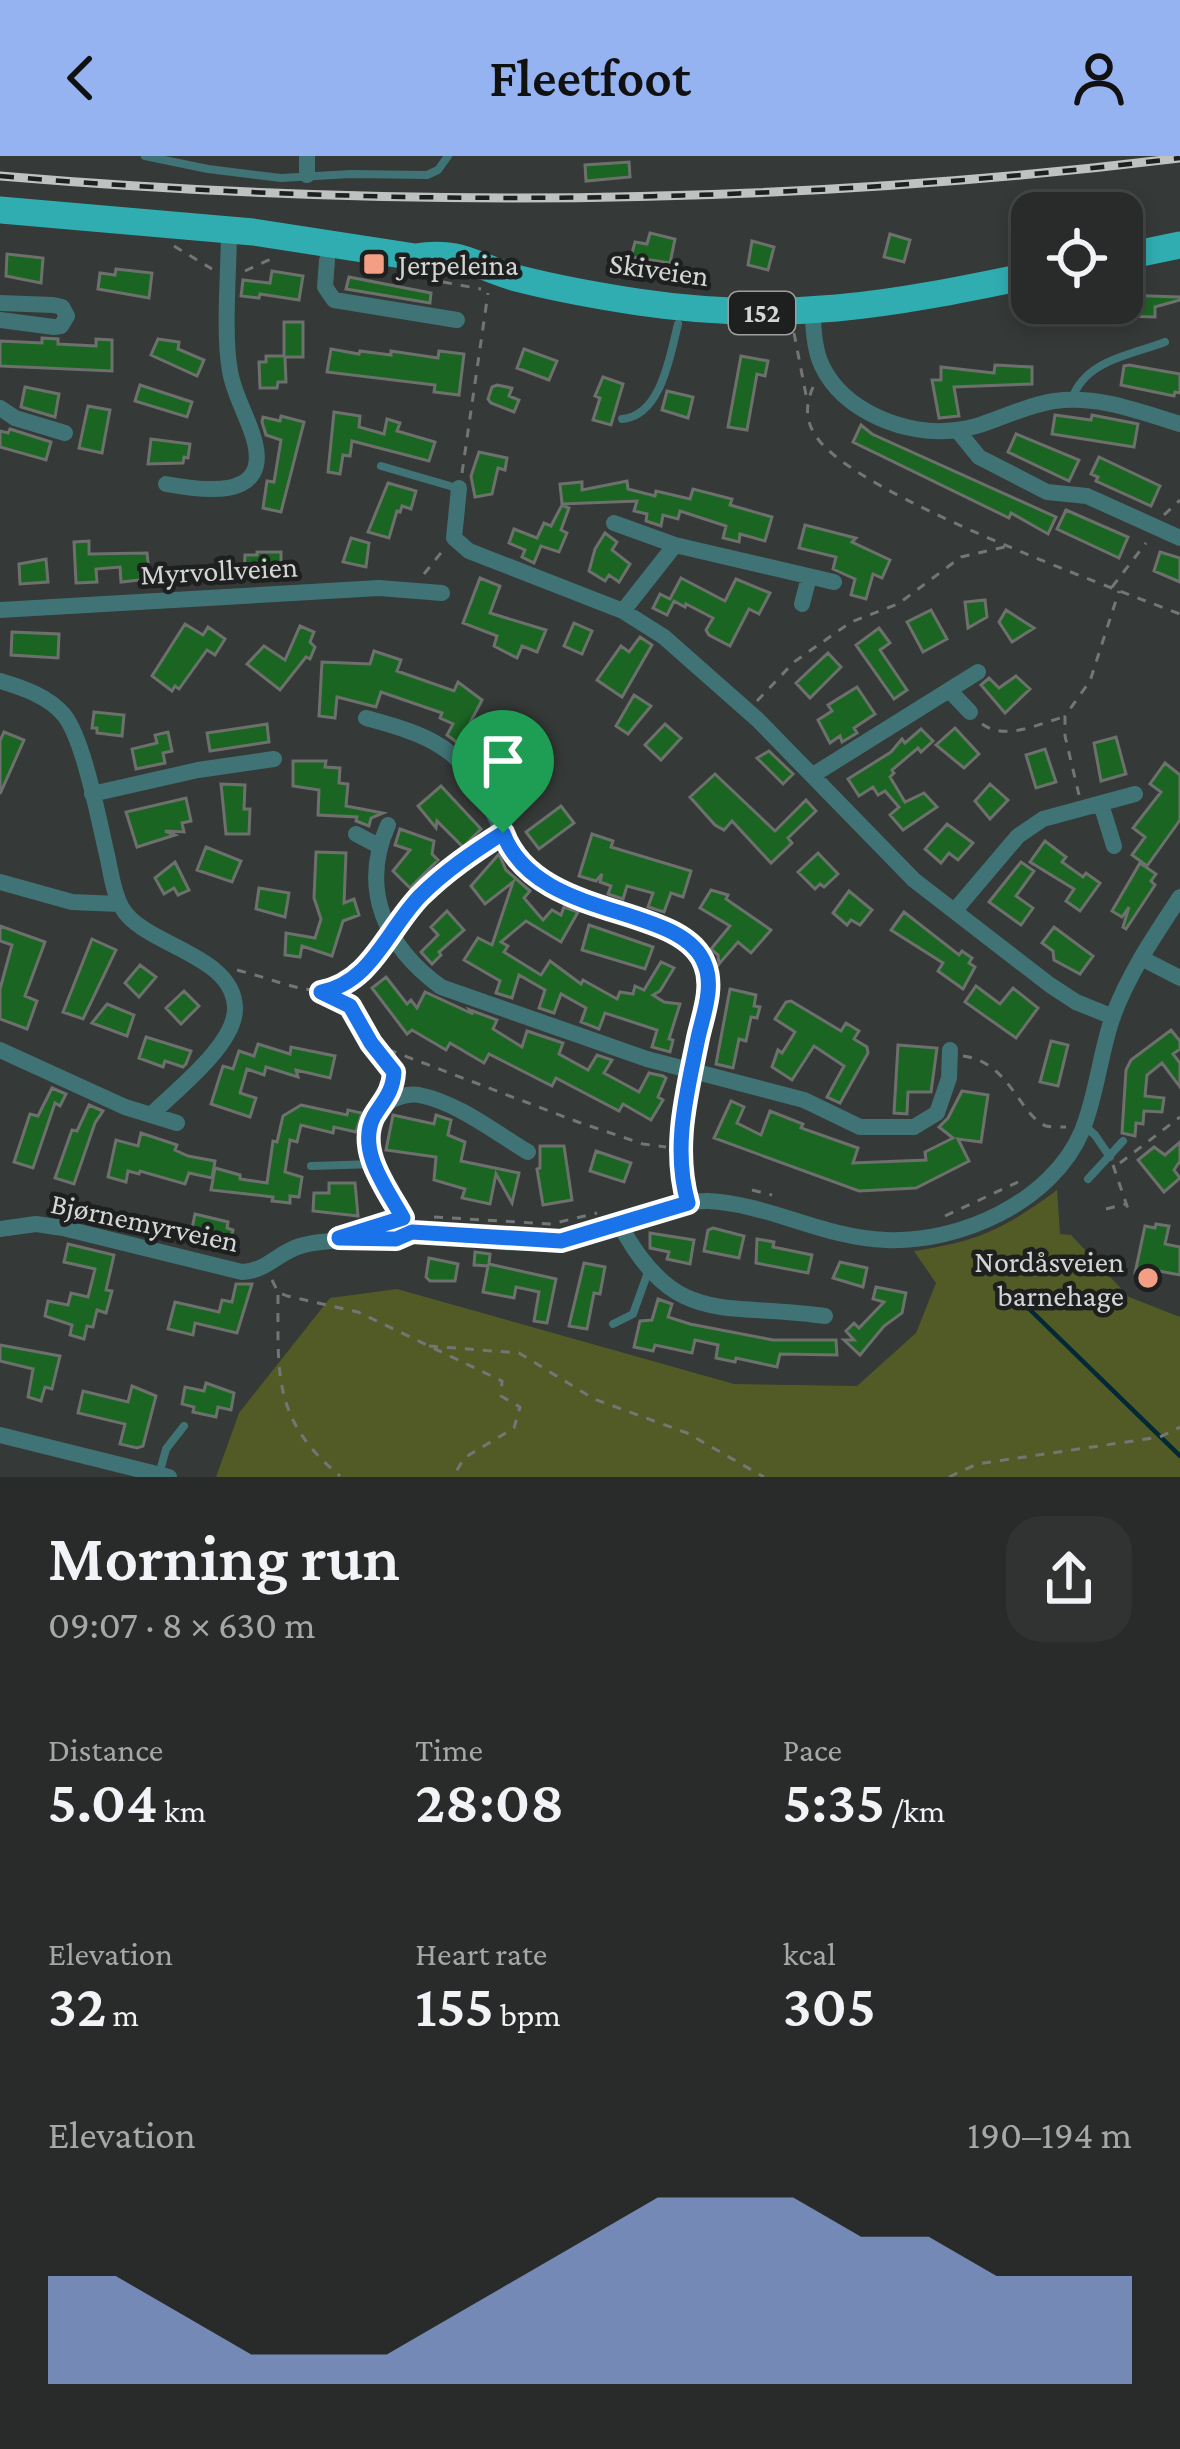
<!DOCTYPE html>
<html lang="en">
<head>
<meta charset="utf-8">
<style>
  body { margin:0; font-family:"Crimson Pro",serif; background:#303331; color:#f1f3f6; height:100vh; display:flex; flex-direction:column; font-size:45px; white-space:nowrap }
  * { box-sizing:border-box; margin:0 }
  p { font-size:39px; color:#a5a7a8 }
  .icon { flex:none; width:66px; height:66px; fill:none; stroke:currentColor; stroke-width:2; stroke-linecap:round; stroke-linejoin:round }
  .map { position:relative; height:1321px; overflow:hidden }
  .drawer { display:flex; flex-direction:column; background:#282b29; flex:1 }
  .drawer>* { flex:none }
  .controls { position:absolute; left:1011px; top:36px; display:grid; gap:24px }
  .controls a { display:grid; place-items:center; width:132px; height:132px; border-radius:24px; background:#282b29; box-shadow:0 6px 18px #0003,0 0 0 3px #444746; font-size:60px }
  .pin { position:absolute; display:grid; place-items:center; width:102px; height:102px; color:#fff; margin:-123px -51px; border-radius:50% 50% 50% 0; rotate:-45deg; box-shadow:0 0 12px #0007 }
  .pin .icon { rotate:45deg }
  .round { display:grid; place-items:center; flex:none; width:126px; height:126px; border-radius:36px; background:#303331 }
  .summary { display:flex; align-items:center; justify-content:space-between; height:204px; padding:0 48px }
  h1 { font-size:66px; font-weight:600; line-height:90px }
  .stats { display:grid; grid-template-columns:repeat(3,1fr); gap:18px; height:204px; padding:12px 48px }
  .stats div { display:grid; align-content:center }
  .stats b { font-size:60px; font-weight:600 }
  .stats small { font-size:33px; font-weight:400 }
  .stats p { font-size:33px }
  .chart { height:336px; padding:24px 48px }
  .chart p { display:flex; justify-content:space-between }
  .chart svg { width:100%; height:216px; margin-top:12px; fill:#95b2f1; opacity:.7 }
  header { display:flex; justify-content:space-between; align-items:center; height:156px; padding:0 48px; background:#95b2f1; color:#111; font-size:54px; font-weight:600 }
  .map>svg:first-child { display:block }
  .green { fill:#525b26 }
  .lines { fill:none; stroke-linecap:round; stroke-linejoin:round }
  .stream { stroke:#012936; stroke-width:4.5 }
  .building { fill:#1b6523; stroke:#6d706d; stroke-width:3 }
  .path { stroke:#737675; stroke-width:3; stroke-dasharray:9 9; stroke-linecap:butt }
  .service { stroke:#407375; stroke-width:8 }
  .minor { stroke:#407375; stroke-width:16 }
  .primary { stroke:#30adb1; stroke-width:27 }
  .rail-casing { stroke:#c0c2c1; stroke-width:9 }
  .rail { stroke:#1e201f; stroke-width:4.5; stroke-dasharray:14; stroke-linecap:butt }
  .route-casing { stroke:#fff; stroke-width:24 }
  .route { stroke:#1a73e8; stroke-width:15 }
  .poi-dot { fill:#f49e86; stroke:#1e201f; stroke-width:4.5 }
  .labels { text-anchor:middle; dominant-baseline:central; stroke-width:9; stroke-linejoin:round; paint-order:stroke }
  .shield { fill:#1e201f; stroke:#9d9f9e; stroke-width:3 }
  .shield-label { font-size:27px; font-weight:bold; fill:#d4d6d5 }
  .poi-label { font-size:30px; fill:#d4d6d5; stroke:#1e201f; text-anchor:start }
  .street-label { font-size:30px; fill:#d4d6d5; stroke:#1e201f }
</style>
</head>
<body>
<header><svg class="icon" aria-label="back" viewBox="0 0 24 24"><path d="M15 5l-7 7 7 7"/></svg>Fleetfoot<svg class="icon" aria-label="person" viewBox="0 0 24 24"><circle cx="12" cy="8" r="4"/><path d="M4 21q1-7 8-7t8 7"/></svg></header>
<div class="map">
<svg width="1180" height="1321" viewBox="0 0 1180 1321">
  <rect width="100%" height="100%" fill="#353937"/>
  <!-- green -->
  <path class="green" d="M1057,1034L1060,1078L1071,1079L1129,1141L1180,1161V1321H216L239,1257L330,1142L397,1133L734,1228L857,1230L916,1177L936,1127L914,1095C979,1085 1004,1073 1057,1034Z"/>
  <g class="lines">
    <!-- stream -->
    <path class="stream" d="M1020,1144L1180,1300"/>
  </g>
  <!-- building -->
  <path class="building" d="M629,6L630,21L586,25L585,9Z
    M650,77L675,83L670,107L631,101L635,86L647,88Z
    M890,78L910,84L904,106L884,101Z
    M752,85L774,91L768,114L748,109Z
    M7,98L43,102L41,127L6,120Z
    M116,113L152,117L149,142L98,133L100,117L115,119Z
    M272,115L303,120L299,144L260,138L259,142L241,140L243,124L270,127Z
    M349,121L431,137L430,147L346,133Z
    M1122,139L1180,141V144L1155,151V161L1085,159L1069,160V164H1056V158L1027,164L1024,147H1122Z
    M284,166H303V201H285L286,226H278L277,232H260L259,206H266V200H284Z
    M42,182L58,183V188L96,190V183L112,184V215L0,210V185L42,187Z
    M158,183L179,186L178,193L204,204L197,220L151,199Z
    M331,193L359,198L360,195L391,199V195L438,202L439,195L464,198L459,239L434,236L435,229L327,216Z
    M524,193L557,205L549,224L517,212Z
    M741,200L768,205L765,220L757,218L747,274L728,271Z
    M995,209L1032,211V228L954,231L959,260L939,262L932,224H941V211L994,217Z
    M1129,209L1180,218V237L1175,236L1174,240L1121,229L1124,210Z
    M603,221L623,228L611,269L593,264L600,242L595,240Z
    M140,229L192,246L187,261L135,245Z
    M497,229L512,232L509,240L519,244L514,256L491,247L488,243L492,231Z
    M25,231L59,238L55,261L21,251Z
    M667,235L693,241L688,262L662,254Z
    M88,250L110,254L102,297L79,292Z
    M334,256L360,260L359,271L384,278L387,263L400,267L397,275L435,286L429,305L352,285L350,300L343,299L340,318L328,316Z
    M1055,259L1091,264L1092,259L1138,268L1134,291L1052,278Z
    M281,260L304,266L281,356L263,352L267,325L274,326L281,284L266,279L262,266L263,261L280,265Z
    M861,269L872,278L1056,361L1048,378L1011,357L1009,362L853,286Z
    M10,273L51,286L46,304L0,291V275L8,277Z
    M1016,278L1079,304L1069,325L1008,296Z
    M151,283L190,288L188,302L184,301L183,307L148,308Z
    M479,296L507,302L505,314L498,312L492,338L475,341L471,320Z
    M1099,301L1160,330L1151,350L1096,325L1098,321L1091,318Z
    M627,325L628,333L655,340L656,335L690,343L693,333L732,343L730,349L772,361L765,385L740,378L739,386L723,382L726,370L680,355L678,363L663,359L661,370L646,365L647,358L634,355L637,345L562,348L560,328L582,326V334Z
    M388,327L416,335L411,353L402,350L400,356L397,355L389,382L368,376Z
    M562,349L569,352L561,374L567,377L559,396L541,390L534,407L522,401L525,394L509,387L514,373L537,382L544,367L551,370Z
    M1066,354L1128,381L1119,402L1057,373Z
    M805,369L856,382L852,386L890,404L882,422L873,418L866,443L851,439L855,423L833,413L836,401L799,392Z
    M605,377L617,386L612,394L630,408L619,426L609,419L605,425L589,415L595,393Z
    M351,382L369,387L366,411L343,406Z
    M89,385V398L147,397L150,423L121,426L120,411L96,413L97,426L76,427L74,386Z
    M257,396H281V414L244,418L245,399H257Z
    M1160,396L1180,402V426L1154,415Z
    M46,403L48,426L20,428L19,408Z
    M480,422L500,430L490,457L546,474L537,496L522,490L517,502L494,490L497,480L463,467Z
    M681,422L725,445L736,423L770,437L759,458L749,453L730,490L709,479L706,474L713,462L686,448L685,451L674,445L667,459L653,452L660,438L670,443Z
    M985,444L987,461L968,472L965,446Z
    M931,454L947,483L923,496L907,466Z
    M1006,454L1034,472L1012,486L999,466Z
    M574,467L592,475L582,498L564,490Z
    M185,468L203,479L208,471L225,483L215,499L207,494L179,533L175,530L172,535L152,520Z
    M300,470L314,476L310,486L315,491L310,503L306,501L280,534L247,508L264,490L285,504Z
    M879,472L890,487L880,494L907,534L894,543L856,489Z
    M12,476L59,478L58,502L11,499Z
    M640,481L652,489L622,541L597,524L621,490L629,496Z
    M374,495L401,504L397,515L454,535L458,526L482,544L459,588L447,579L453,568L440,562L442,557L381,536L376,551L337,541L335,562L319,560L322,506L370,508Z
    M828,497L841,511L810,542L796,527Z
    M1016,520L1030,533L1005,557L981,529L989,522L999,532Z
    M857,531L875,558L854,572L857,577L842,586L840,580L830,587L818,564L832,555L828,549Z
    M634,539L651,550L628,578L616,570Z
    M94,556L124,559L122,580L97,577V572H92Z
    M496,561L505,570L511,564L548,603L541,609L548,616L507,653L499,640L517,627L506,611L486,592L473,601L464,593Z
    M267,568L269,586L210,595L207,577Z
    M665,568L681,582L661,604L645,589Z
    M955,572L979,598L964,612L936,589Z
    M921,573L933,585L921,596L918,592L892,614L894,617L890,621L905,646L924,637L937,651L903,674L890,659L899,651L885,635L878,639L873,631L859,640L848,623L891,596L902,583L905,587Z
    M4,576L24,584L0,638V585Z
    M168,576L172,595L163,597L165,607L136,613L132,593L157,587L155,579Z
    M1116,581L1126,618L1101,625L1094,587Z
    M1045,593L1056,626L1036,632L1026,599Z
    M769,595L793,618L783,628L757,602Z
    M293,605H326L325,611L340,612L339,627L348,628L346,650L383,657L371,662L369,670L356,665L357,661L318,659L319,634L293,630Z
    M1165,607L1180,619V664L1147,710L1132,699L1145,681L1133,672L1161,636L1150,628Z
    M715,618L775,675L806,644L816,655L788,682L792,687L771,707L732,665L724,674L715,669L690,641Z
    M221,628L245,629L244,653H250L249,678H226Z
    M990,628L1008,644L990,663L975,645Z
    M441,630L481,673L463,691L437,665L436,672L418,650Z
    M186,642L191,665L182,667L184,676L165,675L175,679L137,691L126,656Z
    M561,650L574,667L539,693L526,676Z
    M947,668L973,687L958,704L949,697L941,707L925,693Z
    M400,673L434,685L432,698L438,704L410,732L393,715L410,694L395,689Z
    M592,678L613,685L611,691L691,715L683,741L671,737L664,756L648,751L653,737L627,730L623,743L608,738L611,730L600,726L602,718L596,725L579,720Z
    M1045,685L1066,701L1062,706L1083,721L1086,717L1100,727L1080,755L1066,745L1074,733L1030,706Z
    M206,691L241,705L232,726L197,714Z
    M316,696L346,697L344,747L354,743L359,759L343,765L332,800L302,790L300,801L285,799L286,777L315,782L321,763L314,742Z
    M818,697L838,718L824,731L820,728L815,733L798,716Z
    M499,698L506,714L530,735L524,742L543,764L552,754L561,759L564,751L578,756L561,786L526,765L501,786L508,790L504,796L541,819L550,805L581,828L583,824L617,843L620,836L633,838L635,830L644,834L661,806L674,812L660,835L653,839L664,846L680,848L669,883L673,884L670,896L652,891L657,874L605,857L599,873L581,866L586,852L561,838L554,857L539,852L545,834L519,819L512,842L496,837L500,825L464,804L478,782L492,789L513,726L485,748L471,730Z
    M175,706L189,734L178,739L174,732L164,738L155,722Z
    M1021,706L1034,715L1016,740L1033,752L1021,769L989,746Z
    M1140,707L1156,718L1151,725L1155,729L1126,773L1123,771L1129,751L1122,761L1112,755Z
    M259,732L289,737L285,761L256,753Z
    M711,734L728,739L726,743L771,774L751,797L738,786L719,808L718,799L711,793L730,770L700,752Z
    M849,735L872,754L860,769L851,764L847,769L833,757Z
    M447,755L464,774L439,796L441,799L432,808L421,796L438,779L431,771Z
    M904,756L959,799L962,795L972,802L969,807L975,811L963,833L938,815L943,807L891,774Z
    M589,769L653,791L645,813L582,794Z
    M0,770L45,786L25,840L37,845L27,873L0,863V833L12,789L0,785Z
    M1054,771L1093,800L1080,818L1054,804L1053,795L1042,787Z
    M92,783L116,794L83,863L63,856Z
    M140,809L156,821L139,841L125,827Z
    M386,821L407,848L411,844L417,852L425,836L473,858L470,854L497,864L493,873L522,891L527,875L563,887L559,898L588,914L597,899L612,904L604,917L639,936L649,917L663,920L666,922L658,941L663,944L651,964L623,948L619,955L556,922L552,930L489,898L484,907L450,887L446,894L412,874L407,878L372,832Z
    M976,830L1000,848L1013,832L1038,852L1016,882L965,846Z
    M730,833L756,839L754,850L760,851L757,862L751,861L746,885L739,883L733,912L716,908Z
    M184,835L199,850L181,868L166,852Z
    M791,845L841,875L846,867L859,875L854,883L867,891L868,897L840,947L827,941L844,910L814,890L792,924L772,911L778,894L782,897L795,876L775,863L786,846Z
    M107,848L134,859L127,880L92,867Z
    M1171,874L1180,885V893L1173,898L1180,907V931L1162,907L1147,919L1145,940L1164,942L1162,956L1144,955L1143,968L1136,967L1135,980L1122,977L1126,914L1131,904Z
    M146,881L191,895L186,908L183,911L165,905L163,911L139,902Z
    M1051,885L1068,889L1058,930L1040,926Z
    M258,888L290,898L291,891L335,900L330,922L296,914L298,921L266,911L264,919L247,913L240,937L256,942L250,961L211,948L223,910L233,913L239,895L254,900Z
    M898,889L937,892L931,936H908L907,958L894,957Z
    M52,932L66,938L60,950L55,947L33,1012L14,1006L30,958L38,960Z
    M962,935L988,939L981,986L958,983L969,1005L916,1032L859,1035L714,982L731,945L744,951L737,967L761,979L770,955L803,968L801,972L858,992L853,1007L926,1004L925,996L953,982L939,971L948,962Z
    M89,949L103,955L95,967L74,1028L55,1022L72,974L77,975Z
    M301,949L347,959L348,954L362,957L356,976L334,971L333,977L301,969L297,986L290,984L285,1016L302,1021L299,1041L290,1040V1047L272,1045L273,1041L211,1034L215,1012L240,1019V1023L267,1027L273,985L277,986L283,960Z
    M393,959L434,968L436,959L451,964L448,979L465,986L461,1005L519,1017L512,1047L496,1018L490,1048L462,1042L465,1033L434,1024L436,1001L386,994Z
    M141,977L177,989L175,994L188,1000L215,1005L212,1022L189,1017L185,1028L140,1015L139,1018L128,1015L126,1026L108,1021L116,984L138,990Z
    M1180,986V1005L1174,1014L1180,1022L1164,1036L1138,1004L1154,991L1165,999Z
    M540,990H564L572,1044L543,1049L537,1013L540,1012Z
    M596,995L631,1007L624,1026L590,1015Z
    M329,1027H355L358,1060L313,1055L314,1037H329Z
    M195,1058L228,1066L227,1072L233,1074L230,1085L191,1077Z
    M1156,1068L1169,1070L1165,1088L1180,1091V1119L1159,1115L1158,1122L1135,1117L1145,1070L1155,1072Z
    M713,1072L744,1080L739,1102L704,1095L708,1074Z
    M650,1077L694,1084L690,1108L667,1103L669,1096L650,1092Z
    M757,1083L774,1086L773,1091L812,1099L808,1117L756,1107Z
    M68,1088L114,1099L106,1134L112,1135L106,1157L97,1154L93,1171L87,1170L84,1183L70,1179L72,1169L45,1160L48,1145L68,1149L71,1137L88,1141L95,1113L64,1106Z
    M475,1096L490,1098L489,1108L556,1123L547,1167L534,1165L539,1136L516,1131L514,1142L483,1136L488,1110L474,1109Z
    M429,1102L458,1108L455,1125H430L426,1121Z
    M840,1106L867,1112L863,1131L833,1122Z
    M584,1107L605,1111L600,1138L594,1137L587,1173L569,1170Z
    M236,1128H252L237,1177L195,1167L193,1179L168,1173L175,1146L219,1156L222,1144L232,1146Z
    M876,1131L906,1137L902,1157L884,1170L860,1199L844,1184H854L846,1175L854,1167L859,1172L884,1146L873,1143Z
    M658,1143L672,1148L668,1161L690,1168L773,1184H836L837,1199L780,1198L777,1211L736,1202L735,1206L716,1202L718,1189L695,1184L692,1197L655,1189L653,1195L634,1191L640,1165L652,1164Z
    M0,1189L60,1200L52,1233L45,1231L41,1245L28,1241L33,1213L0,1205Z
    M206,1227L234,1237L231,1254L218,1251L216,1261L193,1256L194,1251L182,1248L185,1231L204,1235Z
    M132,1230L156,1240L143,1290L137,1292L120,1288L125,1268L78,1257L83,1235L128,1246Z"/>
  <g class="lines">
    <!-- path -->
    <path class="path" d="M174,90L212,113
      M245,115L275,101
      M443,126L481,133
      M794,177L807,244
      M813,231C805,250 805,266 818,283C860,340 1104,429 1180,458
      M462,317L488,137
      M1164,359L1180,344
      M424,418L444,393
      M1112,431L1146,387
      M757,545L794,506L851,466L898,448L961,401L1009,390
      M982,568C1006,585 1037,568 1064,561
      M1079,639L1065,580V560L1090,525L1119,435
      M404,760L451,711L491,685
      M237,814C301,830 336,859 381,792
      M340,833L349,849
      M324,838L350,850L371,887L395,916L394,924
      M371,887L578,966L643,988L666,991
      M963,900C1010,906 1019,959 1046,970C1050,971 1062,971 1066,971
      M1120,1007L1180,961
      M1113,1009L1128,1053
      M752,1034L772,1039
      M1106,1053L1126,1048
      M945,1060L1018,1026
      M434,1061L551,1068L597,1057
      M272,1124L278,1136L287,1140L358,1156L502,1225L501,1240L520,1251L514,1272L464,1302L453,1321
      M278,1139C278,1220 273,1264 340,1320
      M429,1190L519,1197L594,1243L687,1277L764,1321
      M949,1321L977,1308L1160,1281L1180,1271"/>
    <!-- service -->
    <path class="service" d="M145,0L208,13L281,22L351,18L427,19L438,14L448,0
      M1072,243C1085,204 1131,199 1165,186
      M622,263C661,260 670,200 678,168
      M381,310L457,332
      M1085,970L1095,979L1110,1001
      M311,1010L375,1008
      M1088,1023L1123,985
      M613,1168L633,1158L648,1116
      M160,1315L166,1293L184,1270"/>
    <!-- minor -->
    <path class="minor" d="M307,0V19
      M327,104L325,131L334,144L457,164
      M0,147L53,149L62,151L67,160L61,170L54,171L0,164
      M813,156C813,174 814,193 822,210C844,256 908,281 956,274C990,270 1020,250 1054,245C1098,239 1138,255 1180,268
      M0,252L15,262L65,277
      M957,274L979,301L1047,336L1087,340L1180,382
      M166,328C199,334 269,346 255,287C249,262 234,240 230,215C223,178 229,114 229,74
      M459,332L454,382L469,395L623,455L664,481L758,564L914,724L1050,829L1076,846L1113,861
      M614,367L675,389L834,426
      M802,448L809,421
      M0,454L379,432L442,437
      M623,455L675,389
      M0,525C23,532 48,540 64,559C84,584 99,665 107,699C111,716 113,737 122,752C144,790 234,798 235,852C236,888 176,934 152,958
      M950,535L970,556
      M366,562C445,583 466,597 501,673C509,692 520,713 538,725C577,752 691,760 706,811C713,834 703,861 698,884C687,938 672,992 688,1047
      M813,619L978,516
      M92,638L198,614L274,603
      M1101,648L1114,690
      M388,669C359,734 386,791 441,831L647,903L804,944L860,971H914L937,957L949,922L950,894
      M356,678L379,690
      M0,726L72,746L119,748
      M956,753L1018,680L1043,663L1135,638
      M1141,802L1180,822
      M0,894L125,951L177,967
      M528,996C496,977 457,946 419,939C408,937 393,942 384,949C345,980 391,1047 412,1076C462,1080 518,1093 567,1084C611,1075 664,1044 708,1045C769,1048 824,1082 886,1084C960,1087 1052,1046 1082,975C1097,938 1100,897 1113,860C1129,817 1155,779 1180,741
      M620,1069C677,1174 726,1145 825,1160
      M0,1073L36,1068L63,1072L242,1116C267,1115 277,1097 300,1090C338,1079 377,1091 412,1076
      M0,1279L169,1321"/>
    <!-- primary -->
    <path class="primary" d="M0,54L253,76L415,101L430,107
      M415,101C464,93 476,112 520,123C559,133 599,140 638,146C785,168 889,149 1032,119
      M1122,101L1180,89"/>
    <defs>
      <path id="rail" d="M0,20C392,53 789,50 1180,2"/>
    </defs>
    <!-- rail casing -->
    <use href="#rail" class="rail-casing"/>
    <!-- rail -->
    <use href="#rail" class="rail"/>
  </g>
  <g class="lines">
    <defs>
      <path id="route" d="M503,677C537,767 683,746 705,809C714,832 703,859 698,882C687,937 672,991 688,1047L561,1085L412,1076L396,1083L339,1082L403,1062C387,1033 356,994 374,960C384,944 393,936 394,916L371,887L350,850L321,836C372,826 387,774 420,740C445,715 473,696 503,677Z"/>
    </defs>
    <!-- route casing -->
    <use href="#route" class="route-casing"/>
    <!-- route -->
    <use href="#route" class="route"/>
  </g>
  <!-- markers -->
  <g class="poi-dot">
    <rect x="362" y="96" width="24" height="24" rx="6"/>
    <circle cx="1148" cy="1122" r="12"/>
  </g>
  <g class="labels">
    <!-- shield labels -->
    <rect class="shield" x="729" y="136" width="66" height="42" rx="9"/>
    <g class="shield-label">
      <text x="762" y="157">152</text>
    </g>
    <!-- poi labels -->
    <g class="poi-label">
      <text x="398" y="108">Jerpeleina</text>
      <text x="1124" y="1105" text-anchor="end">Nordåsveien<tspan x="1124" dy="34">barnehage</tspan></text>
    </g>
    <!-- street labels -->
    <g class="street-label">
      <text transform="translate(659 113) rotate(8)">Skiveien</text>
      <text transform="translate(219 414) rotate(-3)">Myrvollveien</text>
      <text transform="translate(145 1066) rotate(12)">Bjørnemyrveien</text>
    </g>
  </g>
</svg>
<div class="controls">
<a><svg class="icon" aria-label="locate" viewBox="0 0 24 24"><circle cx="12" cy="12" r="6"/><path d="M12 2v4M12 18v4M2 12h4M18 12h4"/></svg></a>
</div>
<div class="pin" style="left:503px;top:677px;background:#1e9e55"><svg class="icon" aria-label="arrive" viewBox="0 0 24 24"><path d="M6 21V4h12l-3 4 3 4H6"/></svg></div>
</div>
<section class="drawer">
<div class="summary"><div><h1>Morning run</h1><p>09:07 · 8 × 630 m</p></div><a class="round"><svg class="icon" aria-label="share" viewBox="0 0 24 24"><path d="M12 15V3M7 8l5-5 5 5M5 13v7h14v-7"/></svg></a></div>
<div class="stats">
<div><p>Distance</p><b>5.04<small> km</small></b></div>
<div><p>Time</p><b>28:08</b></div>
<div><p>Pace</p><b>5:35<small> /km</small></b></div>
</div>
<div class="stats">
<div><p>Elevation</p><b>32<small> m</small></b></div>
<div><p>Heart rate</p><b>155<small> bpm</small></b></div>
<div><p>kcal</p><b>305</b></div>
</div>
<div class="chart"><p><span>Elevation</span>190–194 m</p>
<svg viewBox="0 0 160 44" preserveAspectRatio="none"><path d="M0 44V22L10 22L20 30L30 38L40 38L50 38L60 30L70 22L80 14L90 6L100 6L110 6L120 14L130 14L140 22L150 22L160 22V44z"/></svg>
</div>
</section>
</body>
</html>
